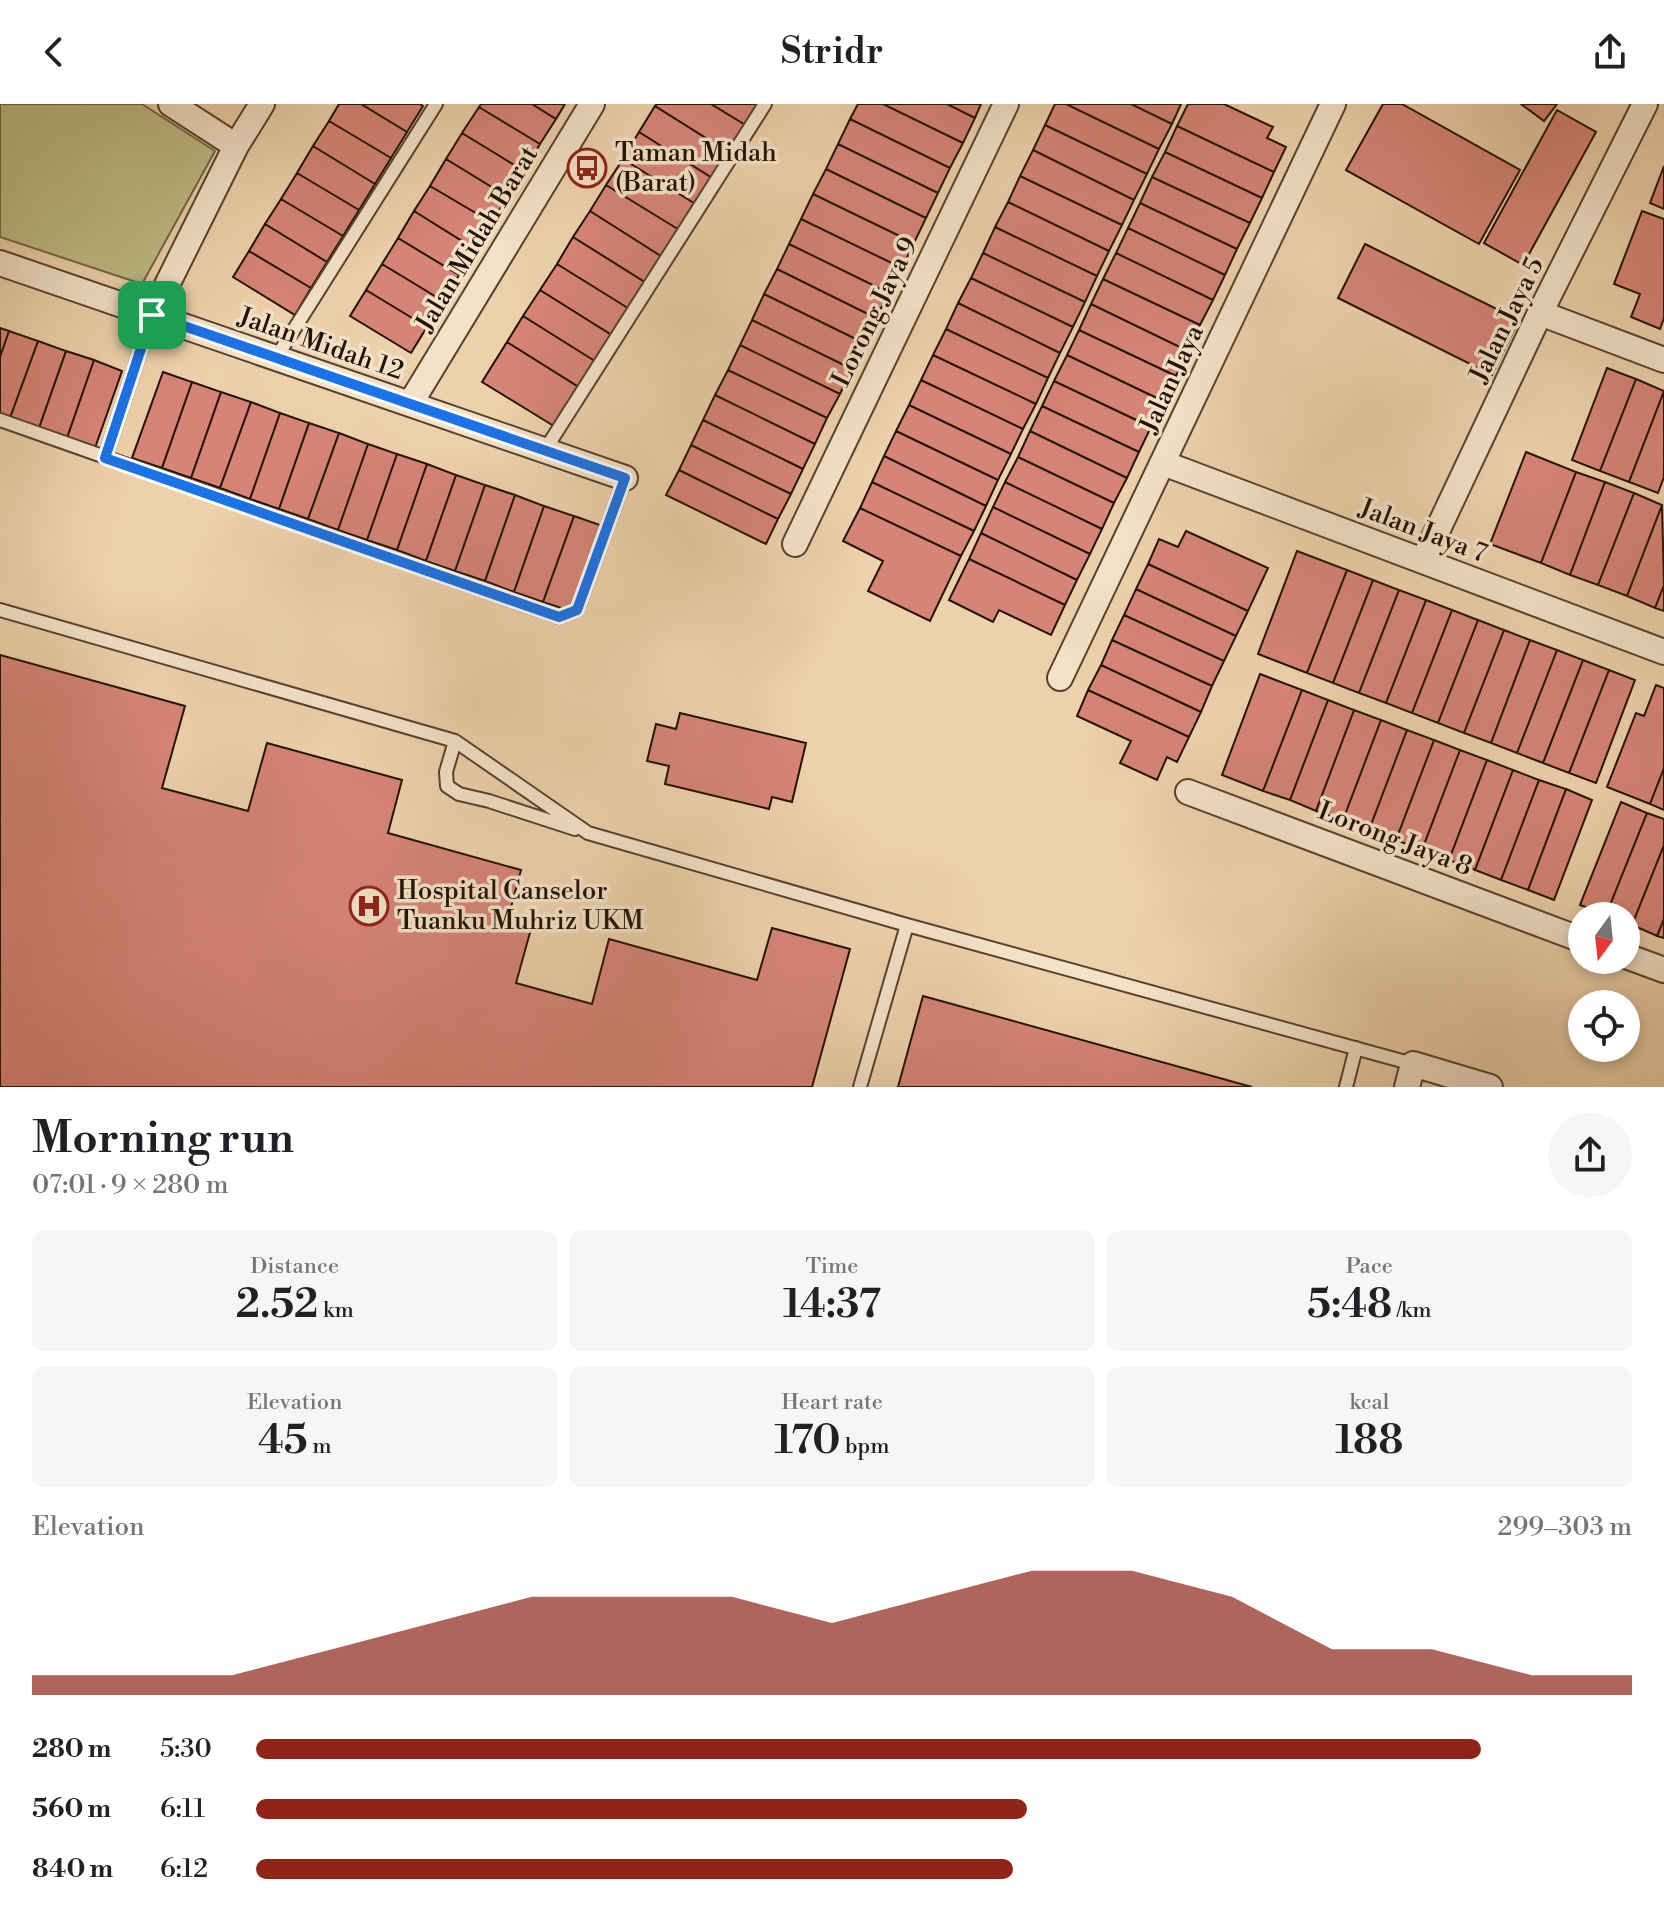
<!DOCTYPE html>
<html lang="en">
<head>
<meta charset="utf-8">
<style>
  body { margin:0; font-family:"Libre Bodoni",serif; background:#f6f6f6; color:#202124; height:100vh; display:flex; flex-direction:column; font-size:30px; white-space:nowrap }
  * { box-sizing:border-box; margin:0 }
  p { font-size:26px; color:#757577 }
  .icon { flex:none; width:44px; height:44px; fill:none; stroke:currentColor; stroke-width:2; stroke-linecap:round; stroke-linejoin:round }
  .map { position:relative; height:983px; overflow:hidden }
  .panel { display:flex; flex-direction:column; background:#fff; flex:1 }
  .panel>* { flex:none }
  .needle { width:52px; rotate:195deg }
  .controls { position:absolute; left:1568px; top:798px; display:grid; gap:16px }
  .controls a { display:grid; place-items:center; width:72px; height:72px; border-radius:50%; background:#fff; box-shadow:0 4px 12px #0003; font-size:40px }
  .pin { position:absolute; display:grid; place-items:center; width:68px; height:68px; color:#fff; margin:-34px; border-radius:16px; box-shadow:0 4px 12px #0006 }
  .round { display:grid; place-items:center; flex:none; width:84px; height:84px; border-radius:42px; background:#f6f6f6 }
  .headline { display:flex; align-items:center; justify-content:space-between; height:136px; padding:0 32px }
  h1 { font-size:44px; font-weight:600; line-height:60px }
  .metrics { display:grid; grid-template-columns:repeat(3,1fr); gap:12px; height:136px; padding:8px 32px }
  .metrics div { display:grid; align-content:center; border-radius:12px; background:#f6f6f6; text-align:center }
  .metrics b { font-size:40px; font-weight:600 }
  .metrics small { font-size:22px; font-weight:400 }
  .metrics p { font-size:22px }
  .chart { height:224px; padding:16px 32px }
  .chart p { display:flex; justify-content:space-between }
  .chart svg { width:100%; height:144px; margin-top:8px; fill:#8f2418; opacity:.7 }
  ul { padding:0 32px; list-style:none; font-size:26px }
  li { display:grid; grid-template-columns:128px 96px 1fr; align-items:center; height:60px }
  li i { height:20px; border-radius:10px; background:#8f2418 }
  header { display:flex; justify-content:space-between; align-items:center; height:104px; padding:0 32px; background:#fff; font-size:36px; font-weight:600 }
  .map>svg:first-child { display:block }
  .green { fill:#beba85; stroke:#706644; stroke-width:2 }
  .building { fill:#d68477; stroke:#221203; stroke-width:2 }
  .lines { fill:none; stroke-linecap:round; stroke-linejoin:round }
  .service-casing { stroke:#55422d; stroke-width:16 }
  .minor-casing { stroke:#55422d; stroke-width:28 }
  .service { stroke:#f3e1c8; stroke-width:12 }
  .minor { stroke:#f3e1c8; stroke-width:24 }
  .route-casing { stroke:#fff; stroke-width:16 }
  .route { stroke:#1a73e8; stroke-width:10 }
  .labels { text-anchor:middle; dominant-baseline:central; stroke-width:7; stroke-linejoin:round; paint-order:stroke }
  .poi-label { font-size:26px; fill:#221203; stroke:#f3e1c8; text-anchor:start }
  .street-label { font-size:26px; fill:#221203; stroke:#f3e1c8 }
</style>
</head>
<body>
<header><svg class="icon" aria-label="back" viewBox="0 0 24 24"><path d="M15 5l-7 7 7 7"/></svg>Stridr<svg class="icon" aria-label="share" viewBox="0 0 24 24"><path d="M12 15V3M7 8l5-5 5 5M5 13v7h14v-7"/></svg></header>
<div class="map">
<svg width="1664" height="983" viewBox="0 0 1664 983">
  <rect width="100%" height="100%" fill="#edd1ab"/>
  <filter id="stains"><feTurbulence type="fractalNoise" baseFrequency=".0025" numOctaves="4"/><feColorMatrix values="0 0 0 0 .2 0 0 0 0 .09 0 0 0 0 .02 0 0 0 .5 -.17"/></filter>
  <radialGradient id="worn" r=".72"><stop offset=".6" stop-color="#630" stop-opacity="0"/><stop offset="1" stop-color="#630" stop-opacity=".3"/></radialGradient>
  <!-- green -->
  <path class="green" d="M0,0H142L215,47L142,180L0,133Z"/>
  <!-- building -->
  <path class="building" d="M339,0H361L407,28L391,54L329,17Z
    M361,0H420L423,2L407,28Z
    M481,0H532L556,15L540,40L479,3Z
    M532,0H565L556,15Z
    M657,0H711L747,22L730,49L655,2Z
    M711,0H761L747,22Z
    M858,0H883L963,39L950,64L850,15Z
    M883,0H947L975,14L963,39Z
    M947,0H981L975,14Z
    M1055,0H1066L1159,45L1147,70L1045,21Z
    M1066,0H1131L1172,20L1159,45Z
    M1131,0H1181L1172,20Z
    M1188,0H1224L1273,23L1267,34L1286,43L1274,68L1177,22Z
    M1383,0H1402L1520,66L1479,140L1346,66Z
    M1521,0H1557L1544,17Z
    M655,2L730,49L714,75L639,28Z
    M479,3L540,40L524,67L462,29Z
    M1557,6L1596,28L1523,161L1484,139Z
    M850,15L950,64L938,89L838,40Z
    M329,17L391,54L375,80L313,42Z
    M1045,21L1147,70L1134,96L1033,46Z
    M1177,22L1274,68L1262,94L1165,48Z
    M639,28L714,75L697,101L623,55Z
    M462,29L524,67L508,93L446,55Z
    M838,40L938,89L926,114L826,65Z
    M313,42L375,80L359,106L297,69Z
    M1033,46L1134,96L1122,121L1020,72Z
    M1165,48L1262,94L1250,119L1152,73Z
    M446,55L508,93L491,118L430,82Z
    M623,55L697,101L681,127L606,81Z
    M1664,62V105L1650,99Z
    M826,65L926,114L914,139L813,90Z
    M297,69L359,106L343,132L281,95Z
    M1020,72L1122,121L1109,147L1008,98Z
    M1152,73L1250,119L1237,145L1140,99Z
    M606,81L681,127L664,154L590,107Z
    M430,82L491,118L475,145L414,107Z
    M813,90L914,139L902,164L801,115Z
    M281,95L343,132L327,158L265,120Z
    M1008,98L1109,147L1097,172L995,123Z
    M1140,99L1237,145L1225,171L1128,124Z
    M414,107L475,145L459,171L398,134Z
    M590,107L664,154L648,180L573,133Z
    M1642,107L1664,115V214L1660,225L1631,213L1640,190L1614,180Z
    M801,115L902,164L889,189L789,140Z
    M265,120L327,158L311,184L249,147Z
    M995,123L1097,172L1085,198L983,149Z
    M1128,124L1225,171L1213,196L1116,149Z
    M573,133L648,180L631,206L557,160Z
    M398,134L459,171L443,197L382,160Z
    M789,140L889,189L876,214L777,165Z
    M1365,140L1519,216L1492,271L1338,194Z
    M249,147L311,184L295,211L233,173Z
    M983,149L1085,198L1073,223L971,174Z
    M1116,149L1213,196L1200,221L1103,175Z
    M382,160L443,197L427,223L366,186Z
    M557,160L631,206L615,233L540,186Z
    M777,165L876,214L864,239L764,190Z
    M971,174L1073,223L1060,249L958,199Z
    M1103,175L1200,221L1188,247L1091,200Z
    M366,186L427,223L411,249L350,212Z
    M540,186L615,233L598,259L523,212Z
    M764,190L864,239L852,265L752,216Z
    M958,199L1060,249L1048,274L946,225Z
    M1091,200L1188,247L1176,272L1079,226Z
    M523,212L598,259L582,285L507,238Z
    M752,216L852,265L840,290L740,241Z
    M0,224L9,227L0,253Z
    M946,225L1048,274L1036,300L933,251Z
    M1079,226L1176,272L1163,297L1067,251Z
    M9,227L38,237L10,314L0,311V253Z
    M38,237L66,247L39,324L10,314Z
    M507,238L582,285L557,324L482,278Z
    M740,241L840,290L827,314L728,266Z
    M66,247L94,256L67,334L39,324Z
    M933,251L1036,300L1023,325L921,276Z
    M1067,251L1163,297L1151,323L1054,277Z
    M94,256L122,267L95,344L67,334Z
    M1607,264L1636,275L1600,367L1572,356Z
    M728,266L827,314L815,340L715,291Z
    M163,268L192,278L162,364L132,354Z
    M1636,275L1664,287L1629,378L1600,367Z
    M921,276L1023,325L1011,350L909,301Z
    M1054,277L1151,323L1139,348L1042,302Z
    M192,278L221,288L191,374L162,364Z
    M1664,287V373L1658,389L1629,378Z
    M221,288L251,298L220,384L191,374Z
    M715,291L815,340L803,365L703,316Z
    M251,298L280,309L250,395L220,384Z
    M909,301L1011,350L998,376L896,327Z
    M1042,302L1139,348L1127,374L1030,327Z
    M280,309L309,319L279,405L250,395Z
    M703,316L803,365L791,390L691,341Z
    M309,319L339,329L308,415L279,405Z
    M896,327L998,376L986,402L884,352Z
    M1030,327L1127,374L1114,399L1018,353Z
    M339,329L368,340L338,426L308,415Z
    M368,340L397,350L367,436L338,426Z
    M691,341L791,390L778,415L679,366Z
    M1526,348L1576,368L1541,459L1490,440Z
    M397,350L427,360L397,446L367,436Z
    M884,352L986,402L974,427L872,378Z
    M1018,353L1114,399L1102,425L1005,378Z
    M427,360L456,371L426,457L397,446Z
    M679,366L778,415L766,440L666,391Z
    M1576,368L1605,378L1570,471L1541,459Z
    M456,371L485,381L455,467L426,457Z
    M872,378L974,427L961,452L860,404Z
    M1005,378L1102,425L1090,450L993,403Z
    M1605,378L1634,389L1598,481L1570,471Z
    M485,381L515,391L485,477L455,467Z
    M1634,389L1662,401L1627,492L1598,481Z
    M515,391L544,402L514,488L485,477Z
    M1662,401L1664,481L1655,504L1627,492Z
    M544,402L574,412L543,498L514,488Z
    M993,403L1090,450L1077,476L981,429Z
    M860,404L961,452L930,517L868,487L883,457L843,437Z
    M574,412L603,422L573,508L543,498Z
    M1186,427L1268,464L1248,507L1148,460L1159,435L1178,443Z
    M981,429L1077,476L1065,501L969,455Z
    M1297,447L1347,466L1307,569L1258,550Z
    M969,455L1065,501L1051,531L999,506L993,518L949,496Z
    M1148,460L1248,507L1236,532L1136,485Z
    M1347,466L1373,476L1333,579L1307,569Z
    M1373,476L1399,486L1359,589L1333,579Z
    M1664,481V507L1655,504Z
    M1136,485L1236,532L1224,557L1124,511Z
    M1399,486L1426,496L1386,599L1359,589Z
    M1426,496L1452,506L1412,609L1386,599Z
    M1452,506L1478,516L1438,619L1412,609Z
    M1124,511L1224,557L1212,582L1112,536Z
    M1478,516L1504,526L1464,629L1438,619Z
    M1504,526L1530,536L1491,639L1464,629Z
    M1112,536L1212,582L1201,608L1101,561Z
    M1530,536L1557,546L1517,649L1491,639Z
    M1557,546L1583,556L1543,659L1517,649Z
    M0,551L185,602L162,684L248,707L267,639L402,676L388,729L521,766L507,818L531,825L516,879L592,900L609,835L757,876L772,824L850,845L812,983H0Z
    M1583,556L1609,566L1569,669L1543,659Z
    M1101,561L1201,608L1189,633L1088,586Z
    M1609,566L1635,576L1596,679L1569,669Z
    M1260,570L1302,586L1263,687L1222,671Z
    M1656,581L1664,584V664L1650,700L1607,683L1636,609L1644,612Z
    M1088,586L1189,633L1177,658L1167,653L1157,676L1120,659L1131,637L1077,612Z
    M1302,586L1328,596L1290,696L1263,687Z
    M1328,596L1354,606L1316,707L1290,696Z
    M1354,606L1381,616L1343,716L1316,707Z
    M680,609L806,639L792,698L772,693L769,705L665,680L669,662L647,657L656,620L676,625Z
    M1381,616L1407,626L1369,726L1343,716Z
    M1407,626L1434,636L1396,736L1369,726Z
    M1434,636L1460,646L1422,746L1396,736Z
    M1460,646L1487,656L1449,756L1422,746Z
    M1487,656L1513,666L1475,766L1449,756Z
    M1664,664V706L1650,700Z
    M1513,666L1539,676L1501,776L1475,766Z
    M1539,676L1566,685L1528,786L1501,776Z
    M1566,685L1592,696L1554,796L1528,786Z
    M1621,698L1647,709L1606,811L1580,801Z
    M1647,709L1664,715V741L1632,821L1626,819V812L1606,811Z
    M1664,741V815L1657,832L1632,821Z
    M1664,815V834L1657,832Z
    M923,892L1252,983H898Z"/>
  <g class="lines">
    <defs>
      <path id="service" d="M276,254L436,0
        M0,316L559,513L577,506L625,374
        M545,346L765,0
        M105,354L152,211
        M0,506L455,637L588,729L907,821L1413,960
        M455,637L446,668L447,682L459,690L489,697L575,725
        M860,983L907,821
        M1346,983L1356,944"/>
      <path id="minor" d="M171,0L236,42
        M0,159L625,374
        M1540,209L1664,256
        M152,211L236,42L262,0
        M410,300L592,0
        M1163,359L1664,548
        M795,440L1006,0
        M1423,457L1540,209L1645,0
        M1060,574L1333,0
        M1188,688L1582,836
        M1626,852L1664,866
        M1407,983L1413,960L1490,983"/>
    </defs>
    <!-- service casing -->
    <use href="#service" class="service-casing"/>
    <!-- minor casing -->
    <use href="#minor" class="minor-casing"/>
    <!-- service -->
    <use href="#service" class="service"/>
    <!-- minor -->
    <use href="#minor" class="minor"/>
  </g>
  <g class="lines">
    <defs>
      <path id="route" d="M152,211L625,374L577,506L559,513L105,354Z"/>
    </defs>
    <!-- route casing -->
    <use href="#route" class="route-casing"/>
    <!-- route -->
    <use href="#route" class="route"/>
  </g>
  <!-- icons -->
  <defs>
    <symbol id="bus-ring" viewBox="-11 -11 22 22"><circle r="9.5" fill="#f3e1c8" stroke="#8f2418" stroke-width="1.5"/><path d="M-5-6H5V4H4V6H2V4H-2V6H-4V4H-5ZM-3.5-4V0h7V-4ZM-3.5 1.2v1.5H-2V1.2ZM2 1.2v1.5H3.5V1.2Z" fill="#8f2418"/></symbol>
    <symbol id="hospital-ring" viewBox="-11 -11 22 22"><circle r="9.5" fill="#f3e1c8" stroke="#8f2418" stroke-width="1.5"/><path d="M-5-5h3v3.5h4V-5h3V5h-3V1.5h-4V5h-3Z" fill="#8f2418"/></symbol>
  </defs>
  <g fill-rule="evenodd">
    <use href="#bus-ring" x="565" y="42" width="44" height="44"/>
    <use href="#hospital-ring" x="347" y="780" width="44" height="44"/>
  </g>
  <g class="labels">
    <!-- poi labels -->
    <g class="poi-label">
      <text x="615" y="49">Taman Midah<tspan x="615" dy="30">(Barat)</tspan></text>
      <text x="397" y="787">Hospital Canselor<tspan x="397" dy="30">Tuanku Muhriz UKM</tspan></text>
    </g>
    <!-- street labels -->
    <g class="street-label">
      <text transform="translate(477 135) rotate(-59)">Jalan Midah Barat</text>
      <text transform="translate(875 208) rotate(-64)">Lorong Jaya 9</text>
      <text transform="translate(1507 216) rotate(-64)">Jalan Jaya 5</text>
      <text transform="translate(321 240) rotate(19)">Jalan Midah 12</text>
      <text transform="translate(1172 275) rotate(-65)">Jalan Jaya</text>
      <text transform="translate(1423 427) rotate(21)">Jalan Jaya 7</text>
      <text transform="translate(1395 735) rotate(21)">Lorong Jaya 8</text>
    </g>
  </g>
  <rect width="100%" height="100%" filter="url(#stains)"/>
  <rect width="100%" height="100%" fill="url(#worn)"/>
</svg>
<div class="controls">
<a><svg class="needle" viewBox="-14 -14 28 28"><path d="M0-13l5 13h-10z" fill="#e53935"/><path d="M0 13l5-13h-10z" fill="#757577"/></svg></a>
<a><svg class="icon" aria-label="locate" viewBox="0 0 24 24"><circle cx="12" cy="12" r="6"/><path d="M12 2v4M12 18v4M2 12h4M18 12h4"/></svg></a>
</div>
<div class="pin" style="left:152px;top:211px;background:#1e9e55"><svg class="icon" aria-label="arrive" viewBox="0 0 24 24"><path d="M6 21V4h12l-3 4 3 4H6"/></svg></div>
</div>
<section class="panel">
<div class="headline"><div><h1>Morning run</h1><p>07:01 · 9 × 280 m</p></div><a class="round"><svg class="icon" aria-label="share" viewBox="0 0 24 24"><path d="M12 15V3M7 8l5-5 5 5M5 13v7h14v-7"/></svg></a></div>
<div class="metrics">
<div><p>Distance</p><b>2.52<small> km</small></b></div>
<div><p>Time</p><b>14:37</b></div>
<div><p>Pace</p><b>5:48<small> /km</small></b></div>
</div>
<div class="metrics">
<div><p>Elevation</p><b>45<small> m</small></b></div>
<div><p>Heart rate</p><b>170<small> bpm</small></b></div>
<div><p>kcal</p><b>188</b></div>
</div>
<div class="chart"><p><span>Elevation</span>299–303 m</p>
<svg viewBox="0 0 160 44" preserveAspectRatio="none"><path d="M0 44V38L10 38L20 38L30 30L40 22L50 14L60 14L70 14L80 22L90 14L100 6L110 6L120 14L130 30L140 30L150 38L160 38V44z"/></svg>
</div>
<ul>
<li><b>280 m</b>5:30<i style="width:89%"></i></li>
<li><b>560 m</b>6:11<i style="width:56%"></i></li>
<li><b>840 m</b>6:12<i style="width:55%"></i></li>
</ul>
</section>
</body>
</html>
